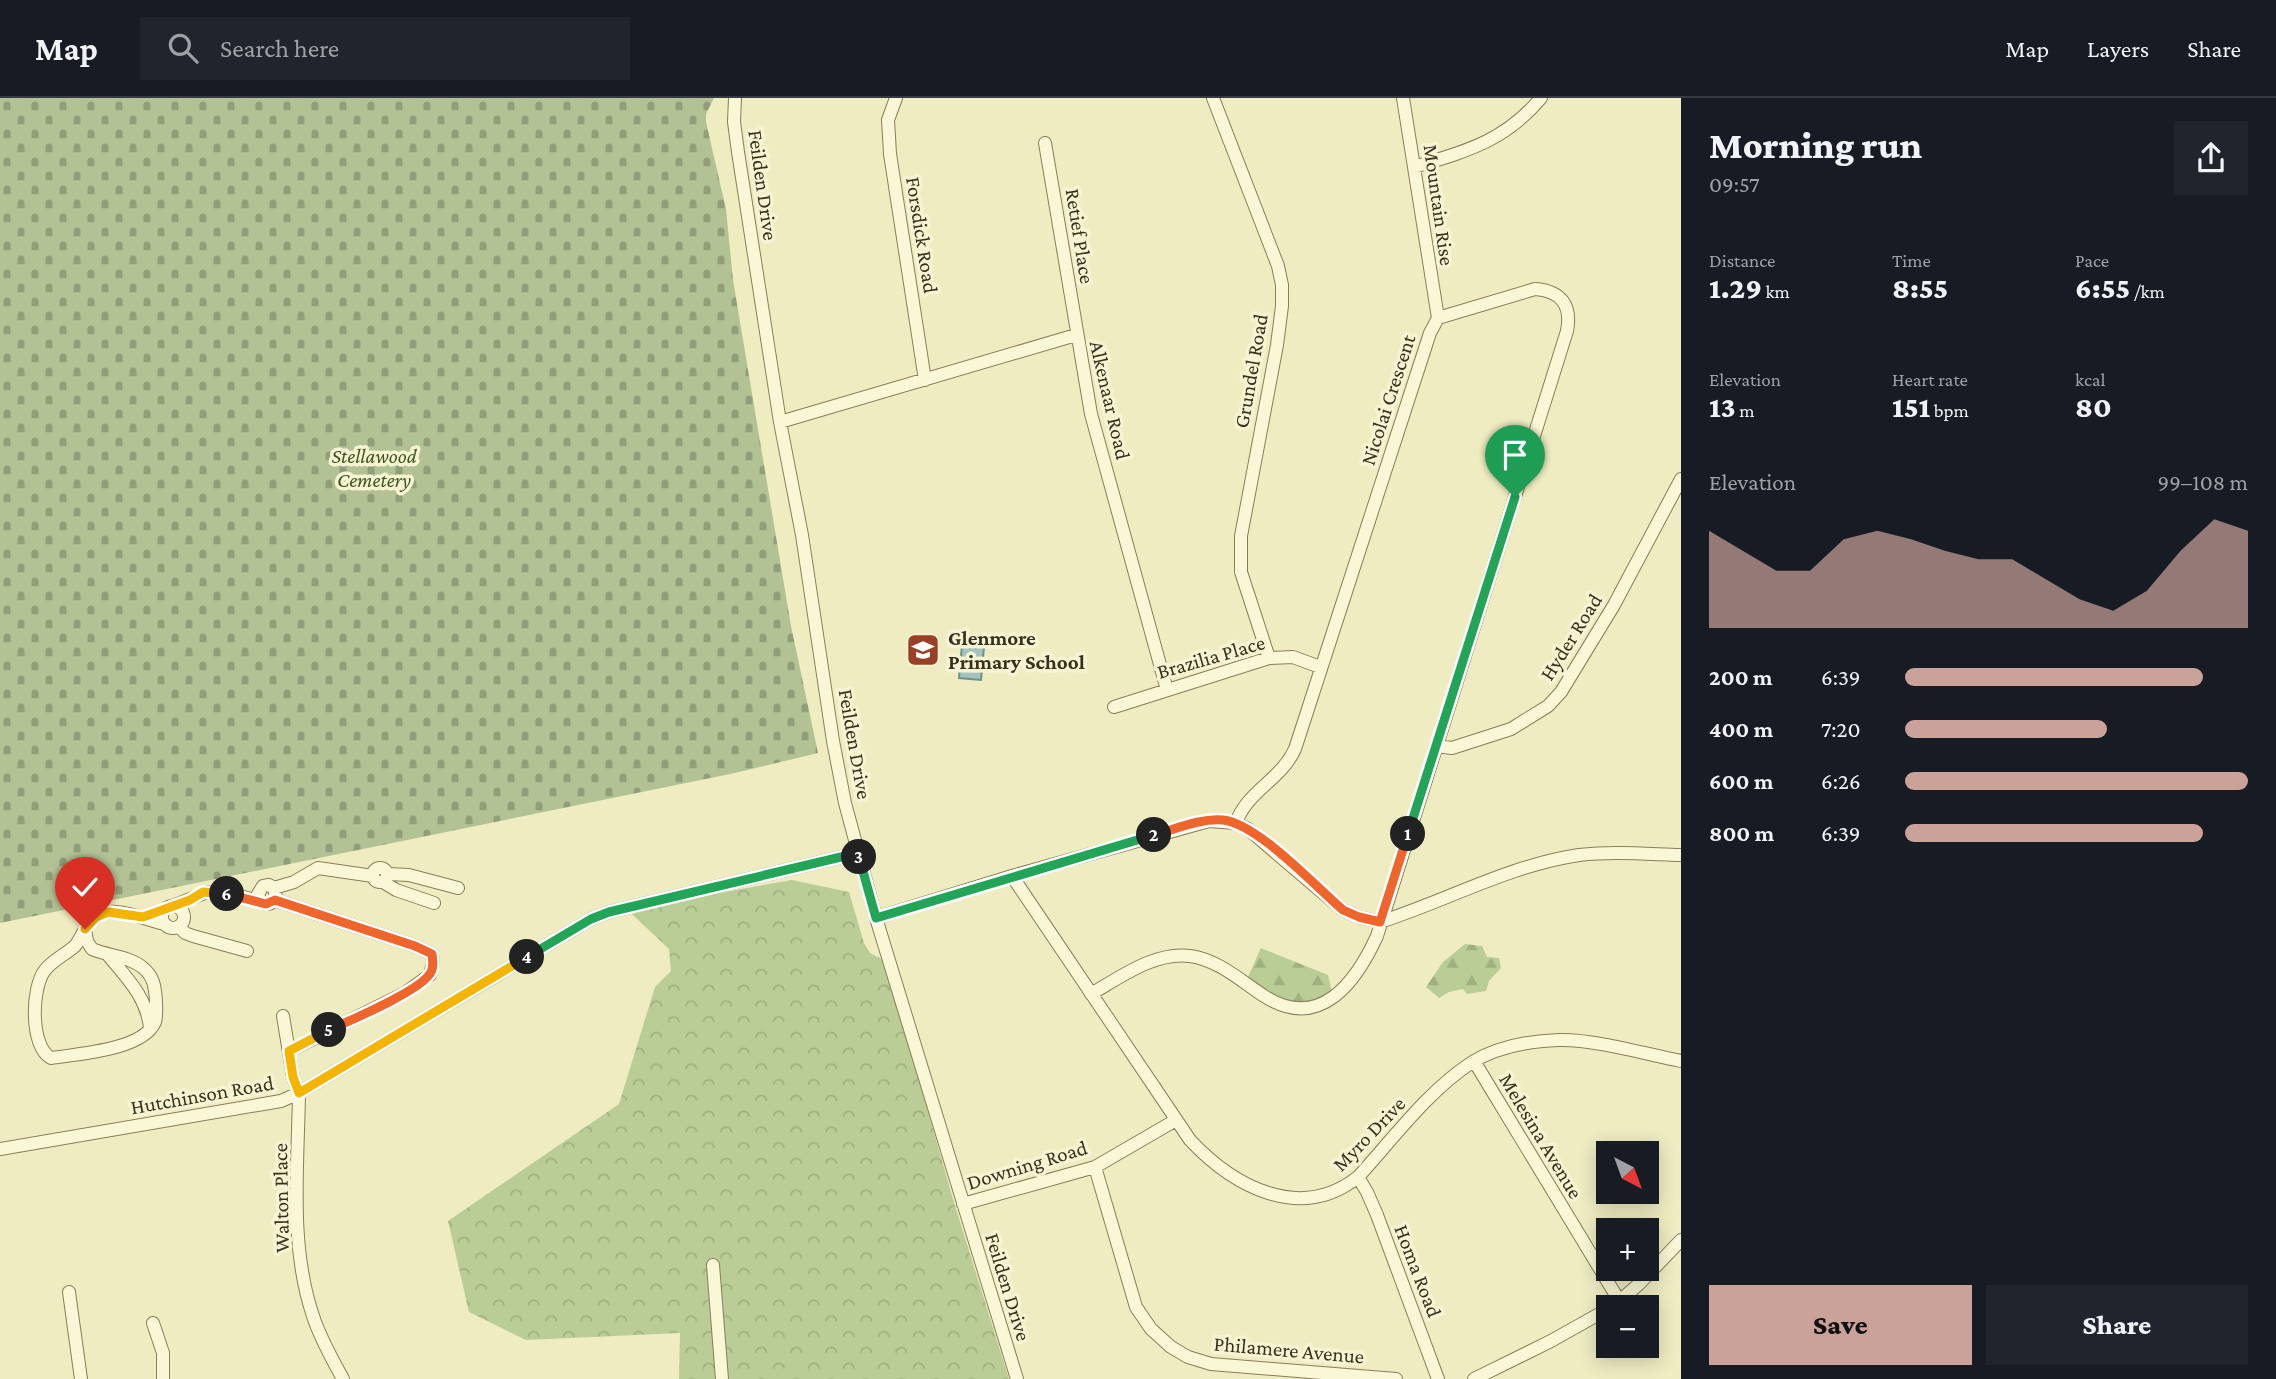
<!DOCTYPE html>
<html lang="en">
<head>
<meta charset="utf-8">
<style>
  body { margin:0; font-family:"Crimson Pro",serif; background:#20242c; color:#f1f3f6; height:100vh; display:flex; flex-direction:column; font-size:26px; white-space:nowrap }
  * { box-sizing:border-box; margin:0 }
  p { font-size:23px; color:#9ea1a6 }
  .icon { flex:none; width:38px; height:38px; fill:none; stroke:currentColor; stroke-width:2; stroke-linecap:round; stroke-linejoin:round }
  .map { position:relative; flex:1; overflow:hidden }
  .sheet { display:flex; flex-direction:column; background:#171b24; width:595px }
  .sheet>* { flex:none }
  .needle { width:46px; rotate:139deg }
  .fabs { position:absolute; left:1596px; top:1043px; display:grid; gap:14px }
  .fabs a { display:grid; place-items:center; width:63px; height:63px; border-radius:0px; background:#171b24; box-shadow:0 4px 18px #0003; font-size:35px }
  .pin { position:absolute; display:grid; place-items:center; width:60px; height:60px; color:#fff; margin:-72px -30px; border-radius:50% 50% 50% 0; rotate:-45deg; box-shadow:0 0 7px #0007 }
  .pin .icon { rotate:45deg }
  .km { position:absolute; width:35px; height:35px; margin:-18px; border-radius:50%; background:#222; color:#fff; font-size:19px; line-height:35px; text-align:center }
  .round { display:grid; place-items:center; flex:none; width:74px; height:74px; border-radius:0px; background:#20242c }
  .summary { display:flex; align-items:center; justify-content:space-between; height:119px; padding:0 28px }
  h1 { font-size:38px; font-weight:800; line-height:52px }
  .figures { display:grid; grid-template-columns:repeat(3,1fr); gap:10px; height:119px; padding:7px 28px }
  .figures div { display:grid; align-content:center }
  .figures b { font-size:30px; font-weight:800 }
  .figures small { font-size:19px; font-weight:400 }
  .figures p { font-size:19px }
  .chart { height:196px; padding:14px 28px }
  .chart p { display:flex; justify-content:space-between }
  .chart svg { width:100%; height:126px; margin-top:7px; fill:#caa299; opacity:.7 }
  .cta { display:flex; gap:14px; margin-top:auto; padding:14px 28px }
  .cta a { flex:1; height:80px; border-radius:0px; background:#caa299; color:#111; font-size:28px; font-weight:800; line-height:80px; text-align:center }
  .cta a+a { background:#20242c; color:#f1f3f6 }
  ul { padding:0 28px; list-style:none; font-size:23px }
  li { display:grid; grid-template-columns:112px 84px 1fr; align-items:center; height:52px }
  li i { height:18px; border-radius:9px; background:#caa299 }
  header { display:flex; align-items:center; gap:42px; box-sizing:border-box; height:98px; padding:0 35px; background:#171b24; border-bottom:2px solid #363941 }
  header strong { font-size:33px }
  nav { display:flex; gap:38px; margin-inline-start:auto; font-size:24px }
  .search { width:490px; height:63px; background:#20242c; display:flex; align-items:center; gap:18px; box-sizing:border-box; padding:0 24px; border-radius:0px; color:#9ea1a6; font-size:26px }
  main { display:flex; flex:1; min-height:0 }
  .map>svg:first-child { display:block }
  .forest { fill:url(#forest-firs) }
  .cemetery { fill:url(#cemetery-stones) }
  .park { fill:url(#park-crowns) }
  .water { fill:#a5c2bf; stroke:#6b908f; stroke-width:2 }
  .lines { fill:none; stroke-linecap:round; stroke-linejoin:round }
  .minor-casing { stroke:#897e59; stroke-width:14 }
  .minor { stroke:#faf7d6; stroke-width:12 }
  .split-1-casing { stroke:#fff; stroke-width:14 }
  .split-2-casing { stroke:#fff; stroke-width:14 }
  .split-3-casing { stroke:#fff; stroke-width:14 }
  .split-4-casing { stroke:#fff; stroke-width:14 }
  .split-5-casing { stroke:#fff; stroke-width:14 }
  .split-6-casing { stroke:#fff; stroke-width:14 }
  .split-7-casing { stroke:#fff; stroke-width:14 }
  .split-1 { stroke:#22a559; stroke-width:9 }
  .split-2 { stroke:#f0652b; stroke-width:9 }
  .split-3 { stroke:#22a559; stroke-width:9 }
  .split-4 { stroke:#22a559; stroke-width:9 }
  .split-5 { stroke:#f5b400; stroke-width:9 }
  .split-6 { stroke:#f0652b; stroke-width:9 }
  .split-7 { stroke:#f5b400; stroke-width:9 }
  .labels { text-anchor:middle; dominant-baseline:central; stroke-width:7; stroke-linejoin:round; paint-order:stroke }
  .street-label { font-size:21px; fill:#39311d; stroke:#f6f4d2 }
  .park-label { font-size:21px; font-style:italic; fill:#3e5623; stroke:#f6f4d2 }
  .poi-label { font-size:21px; font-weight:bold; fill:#39311d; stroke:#f6f4d2; text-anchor:start }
</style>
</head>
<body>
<header>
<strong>Map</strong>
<div class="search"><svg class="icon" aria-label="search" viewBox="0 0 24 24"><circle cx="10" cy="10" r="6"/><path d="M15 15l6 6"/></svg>Search here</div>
<nav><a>Map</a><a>Layers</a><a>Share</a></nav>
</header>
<main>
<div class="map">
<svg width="1681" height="1281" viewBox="0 0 1681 1281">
  <defs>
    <pattern id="forest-firs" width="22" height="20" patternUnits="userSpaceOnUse" patternTransform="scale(1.75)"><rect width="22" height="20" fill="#bacd96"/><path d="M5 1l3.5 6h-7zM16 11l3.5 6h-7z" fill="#a1b081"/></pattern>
    <pattern id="cemetery-stones" width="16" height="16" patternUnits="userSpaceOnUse" patternTransform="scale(1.75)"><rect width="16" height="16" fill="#b2c295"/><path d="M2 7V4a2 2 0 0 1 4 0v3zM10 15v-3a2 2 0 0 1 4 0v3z" fill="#929e79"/></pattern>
    <pattern id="park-crowns" width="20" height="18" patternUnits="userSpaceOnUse" patternTransform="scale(1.75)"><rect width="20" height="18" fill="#bacd96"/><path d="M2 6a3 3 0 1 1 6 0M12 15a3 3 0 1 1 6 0" fill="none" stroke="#a1b081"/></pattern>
  </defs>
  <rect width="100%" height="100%" fill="#efecc2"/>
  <!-- forest -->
  <path class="forest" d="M1465,846L1482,848L1487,859L1499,860L1501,870L1489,883L1486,893L1467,896L1463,891L1449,894L1439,900L1426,889L1443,864Z
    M1261,850L1328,877L1332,894L1311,906L1281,903L1248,879Z"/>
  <!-- cemetery -->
  <path class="cemetery" d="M0,0H714L706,16V24L726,111L733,182L791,528L818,655L735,675L0,825Z"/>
  <!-- park -->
  <path class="park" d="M792,782L849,794L864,845L870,855L885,863L953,1101L1009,1281H679L680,1235L526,1242L469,1214L448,1123L619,1006L655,889L671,873L669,851L632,816L719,795Z"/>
  <!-- water -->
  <path class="water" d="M963,536L985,538L981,582L959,580Z"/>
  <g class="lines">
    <defs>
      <path id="minor" d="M735,0L734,24L738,54L780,324L802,437L833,643L845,705L876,820L1017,1281
        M896,0L888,22L890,56L925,282
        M1213,0L1278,168L1282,187V208L1277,247L1241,438V474L1269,560
        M1403,0L1438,220
        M1045,45L1091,316L1167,592
        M1414,69C1467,53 1505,43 1541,0
        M780,324L1076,237
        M1114,609L1269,560L1293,559L1320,569
        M1436,648L1452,650L1511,631L1548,608L1561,594L1614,507L1681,381
        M373 777a7 7 0 1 1 14 0a7 7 0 1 1-14 0Z
        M388,776L409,777L458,790
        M1012,778L1190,1042C1233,1088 1300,1125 1358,1079C1392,1042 1428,993 1471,965C1496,949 1530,943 1559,942C1593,941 1646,956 1681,963
        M383,784L396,792L434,805
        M274,790L276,799C273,806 267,808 261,804L258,796L263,788L269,787L274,790L294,784L318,770L373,778
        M275,802L415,848L432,856L433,865L430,877L405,895L289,953
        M173,808L207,794L236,797L261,804
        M162 819a11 11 0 1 1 22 0a11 11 0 1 1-22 0Z
        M876,820L1012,778L1209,723L1236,725L1248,731L1343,812L1359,819L1380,824C1446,803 1510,767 1579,757C1613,753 1647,756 1681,757
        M179,828L185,835L193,838L247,853
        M85,831L87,843L92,851C108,858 128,858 142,869C154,878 155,889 156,903C156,909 157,918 155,924C143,952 78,956 51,960C30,949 31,890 45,872C53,862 66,856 75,848C81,840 84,831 90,824C108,802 144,822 165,826
        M107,856C126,879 147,899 150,930
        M1091,896C1119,880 1155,853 1190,858C1219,862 1241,883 1264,898C1320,934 1356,884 1377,838L1567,233C1572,207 1561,193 1535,191L1438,220L1430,235L1295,651C1281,682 1247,693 1236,725
        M283,918L293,979L299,995C298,1069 289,1147 313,1218C320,1240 332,1261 343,1281
        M1474,963L1620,1204
        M0,1051L281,1003L299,995L591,821L609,814L858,755
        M1095,1069L1136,1209L1151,1231L1171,1249L1188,1259L1211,1266L1396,1281
        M1358,1079L1367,1094L1377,1117L1438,1281
        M963,1106L1095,1069L1176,1022
        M713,1167L722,1281
        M69,1194L81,1281
        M1615,1207L1639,1186L1681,1142
        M153,1225L163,1255V1281
        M1474,1281L1551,1243L1608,1211"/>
    </defs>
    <!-- minor casing -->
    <use href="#minor" class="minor-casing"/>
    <!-- minor -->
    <use href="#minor" class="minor"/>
  </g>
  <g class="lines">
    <defs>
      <path id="split-1" d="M1408,736L1515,399"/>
      <path id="split-2" d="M1154,737C1176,731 1200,720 1223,722C1258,726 1315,788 1343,812L1359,819L1380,824L1408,736"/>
      <path id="split-3" d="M859,759L876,820L1154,737"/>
      <path id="split-4" d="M527,859L591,821L609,814L858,755L859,759"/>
      <path id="split-5" d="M329,932L289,953L293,979L299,995L527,859"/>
      <path id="split-6" d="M227,796L266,806L275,802L415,848L432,856C433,863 434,872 429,877C417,894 351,922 329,932"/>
      <path id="split-7" d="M85,831L96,819L108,814L143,819L190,802L203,794L227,796"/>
    </defs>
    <!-- split-1 casing -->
    <use href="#split-1" class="split-1-casing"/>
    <!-- split-2 casing -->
    <use href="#split-2" class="split-2-casing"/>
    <!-- split-3 casing -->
    <use href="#split-3" class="split-3-casing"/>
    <!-- split-4 casing -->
    <use href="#split-4" class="split-4-casing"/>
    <!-- split-5 casing -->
    <use href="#split-5" class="split-5-casing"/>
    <!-- split-6 casing -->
    <use href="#split-6" class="split-6-casing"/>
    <!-- split-7 casing -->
    <use href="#split-7" class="split-7-casing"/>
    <!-- split-1 -->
    <use href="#split-1" class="split-1"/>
    <!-- split-2 -->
    <use href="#split-2" class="split-2"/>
    <!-- split-3 -->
    <use href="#split-3" class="split-3"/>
    <!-- split-4 -->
    <use href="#split-4" class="split-4"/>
    <!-- split-5 -->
    <use href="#split-5" class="split-5"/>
    <!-- split-6 -->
    <use href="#split-6" class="split-6"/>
    <!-- split-7 -->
    <use href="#split-7" class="split-7"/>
  </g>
  <!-- icons -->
  <defs>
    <symbol id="school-square" viewBox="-11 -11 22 22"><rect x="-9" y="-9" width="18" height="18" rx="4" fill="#9a4027" stroke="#f6f4d2"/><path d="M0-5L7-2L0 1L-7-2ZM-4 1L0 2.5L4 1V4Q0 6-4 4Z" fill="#fff"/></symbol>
  </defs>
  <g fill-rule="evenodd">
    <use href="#school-square" x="904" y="533" width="38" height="38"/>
  </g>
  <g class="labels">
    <!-- street labels -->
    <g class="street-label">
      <text transform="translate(763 87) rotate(82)">Feilden Drive</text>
      <text transform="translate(1439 107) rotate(82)">Mountain Rise</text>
      <text transform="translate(922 137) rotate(81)">Forsdick Road</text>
      <text transform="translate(1080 138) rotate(81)">Retief Place</text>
      <text transform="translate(1251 273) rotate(-80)">Grundel Road</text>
      <text transform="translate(1110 302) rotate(77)">Alkenaar Road</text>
      <text transform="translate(1388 302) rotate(-72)">Nicolai Crescent</text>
      <text transform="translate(1571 539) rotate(-58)">Hyder Road</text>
      <text transform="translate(1211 559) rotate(-16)">Brazilia Place</text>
      <text transform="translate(855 646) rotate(80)">Feilden Drive</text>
      <text transform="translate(202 997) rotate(-10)">Hutchinson Road</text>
      <text transform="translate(1369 1036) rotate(-46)">Myro Drive</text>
      <text transform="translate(1541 1038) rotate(59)">Melesina Avenue</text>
      <text transform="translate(1027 1067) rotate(-17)">Downing Road</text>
      <text transform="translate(281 1100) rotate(-91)">Walton Place</text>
      <text transform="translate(1418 1173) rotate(69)">Homa Road</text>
      <text transform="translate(1008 1189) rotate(73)">Feilden Drive</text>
      <text transform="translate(1289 1252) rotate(5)">Philamere Avenue</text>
    </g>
    <!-- park labels -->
    <g class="park-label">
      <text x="374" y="358">Stellawood<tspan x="374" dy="24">Cemetery</tspan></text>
    </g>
    <!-- poi labels -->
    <g class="poi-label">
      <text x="948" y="540">Glenmore<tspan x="948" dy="24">Primary School</tspan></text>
    </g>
  </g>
</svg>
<div class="fabs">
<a><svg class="needle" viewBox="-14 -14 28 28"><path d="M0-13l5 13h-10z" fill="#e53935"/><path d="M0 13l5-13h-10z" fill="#9ea1a6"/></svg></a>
<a>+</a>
<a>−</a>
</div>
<div class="pin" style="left:1515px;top:399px;background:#1e9e55"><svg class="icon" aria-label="arrive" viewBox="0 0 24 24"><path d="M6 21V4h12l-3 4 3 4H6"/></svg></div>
<div class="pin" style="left:85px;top:831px;background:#d93025"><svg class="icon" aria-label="check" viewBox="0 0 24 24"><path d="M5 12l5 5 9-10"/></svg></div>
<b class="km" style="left:1408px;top:736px">1</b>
<b class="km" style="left:1154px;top:737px">2</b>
<b class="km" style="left:859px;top:759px">3</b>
<b class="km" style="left:527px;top:859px">4</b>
<b class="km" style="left:329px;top:932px">5</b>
<b class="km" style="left:227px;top:796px">6</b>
</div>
<section class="sheet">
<div class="summary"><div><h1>Morning run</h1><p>09:57</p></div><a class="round"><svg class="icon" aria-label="share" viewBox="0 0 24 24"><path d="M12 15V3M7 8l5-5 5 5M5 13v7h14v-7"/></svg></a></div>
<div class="figures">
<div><p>Distance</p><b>1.29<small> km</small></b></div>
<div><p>Time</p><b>8:55</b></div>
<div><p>Pace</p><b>6:55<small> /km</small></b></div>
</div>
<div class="figures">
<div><p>Elevation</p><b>13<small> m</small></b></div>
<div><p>Heart rate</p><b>151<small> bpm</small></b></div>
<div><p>kcal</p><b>80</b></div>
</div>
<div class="chart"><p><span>Elevation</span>99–108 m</p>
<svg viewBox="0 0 160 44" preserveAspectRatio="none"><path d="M0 44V10L10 17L20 24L30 24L40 13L50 10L60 13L70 17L80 20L90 20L100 27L110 34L120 38L130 31L140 17L150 6L160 10V44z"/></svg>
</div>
<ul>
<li><b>200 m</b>6:39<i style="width:87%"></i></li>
<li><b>400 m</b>7:20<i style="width:59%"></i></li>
<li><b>600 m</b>6:26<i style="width:100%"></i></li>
<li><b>800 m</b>6:39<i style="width:87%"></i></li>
</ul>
<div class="cta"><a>Save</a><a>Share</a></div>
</section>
</main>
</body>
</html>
